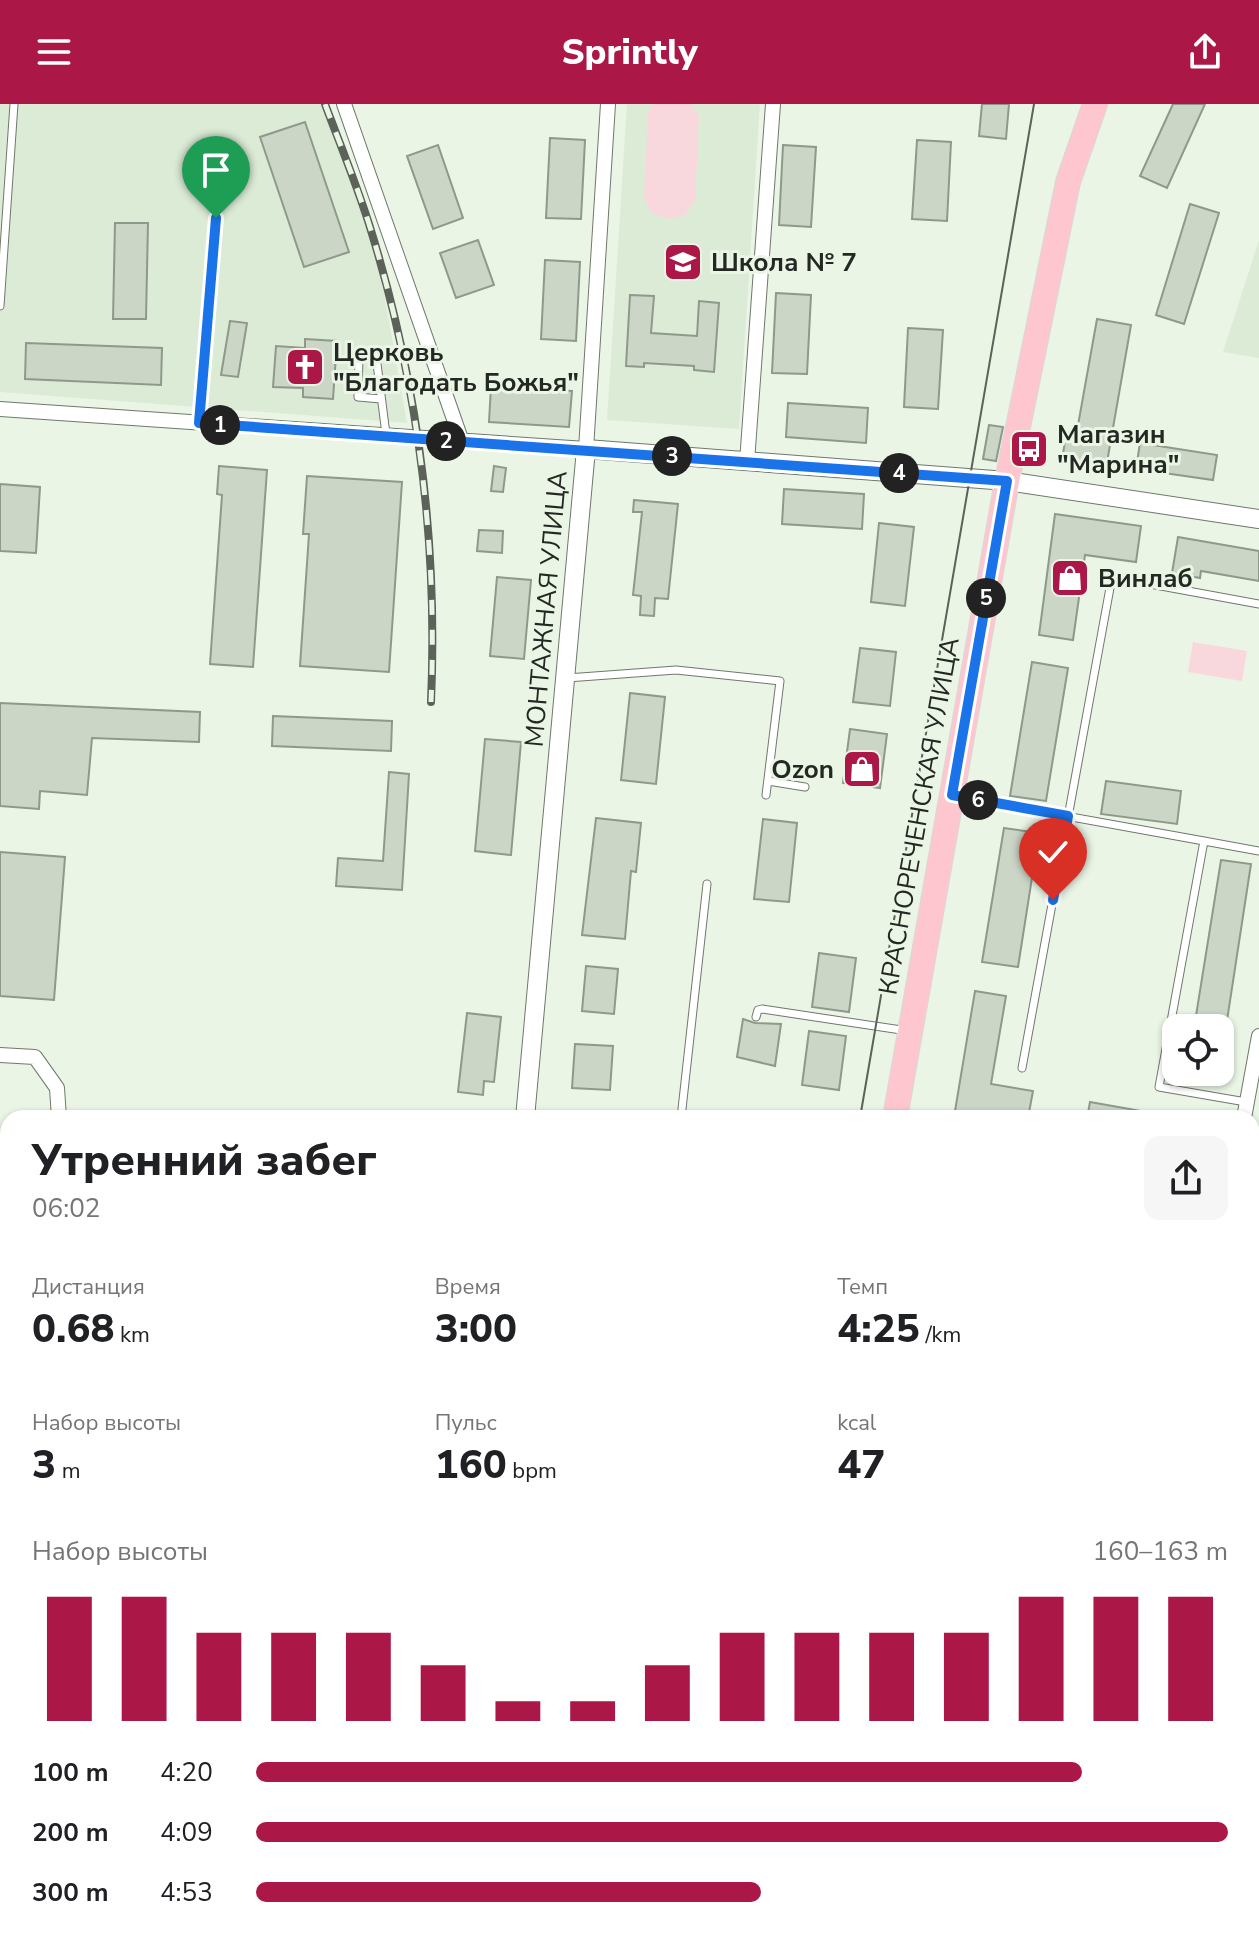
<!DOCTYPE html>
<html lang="ru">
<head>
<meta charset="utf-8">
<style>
  body { margin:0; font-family:"Nunito Sans",sans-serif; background:#f6f6f6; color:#202124; height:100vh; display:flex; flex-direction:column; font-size:30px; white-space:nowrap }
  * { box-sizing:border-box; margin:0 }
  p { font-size:26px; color:#757577 }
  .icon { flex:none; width:44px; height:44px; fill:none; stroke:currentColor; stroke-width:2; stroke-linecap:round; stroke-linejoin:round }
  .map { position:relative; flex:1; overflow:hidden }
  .panel { position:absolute; left:0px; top:1006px; width:1260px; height:828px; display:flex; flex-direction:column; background:#fff; border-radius:24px 24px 0 0; box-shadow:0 2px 6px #0004 }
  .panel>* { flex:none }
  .fabs { position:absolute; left:1162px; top:910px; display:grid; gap:16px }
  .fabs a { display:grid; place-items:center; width:72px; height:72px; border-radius:16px; background:#fff; box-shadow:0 2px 6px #0004; font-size:40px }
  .pin { position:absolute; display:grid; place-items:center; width:68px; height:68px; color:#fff; margin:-82px -34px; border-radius:50% 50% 50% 0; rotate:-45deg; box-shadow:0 0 8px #0007 }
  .pin .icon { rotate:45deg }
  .km { position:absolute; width:40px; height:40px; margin:-20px; border-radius:50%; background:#222; color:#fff; font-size:22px; line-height:40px; text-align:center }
  .round { display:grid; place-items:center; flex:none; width:84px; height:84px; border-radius:16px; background:#f6f6f6 }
  .head { display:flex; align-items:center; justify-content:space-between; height:136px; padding:0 32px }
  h1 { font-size:44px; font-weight:800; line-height:60px }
  .stats { display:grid; grid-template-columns:repeat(3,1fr); gap:12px; height:136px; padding:8px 32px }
  .stats div { display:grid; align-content:center }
  .stats b { font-size:40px; font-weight:800 }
  .stats small { font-size:22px; font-weight:400 }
  .stats p { font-size:22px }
  .chart { height:224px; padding:16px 32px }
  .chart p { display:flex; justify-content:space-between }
  .chart svg { width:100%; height:144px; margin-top:8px; stroke:#ab1747; stroke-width:6 }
  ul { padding:0 32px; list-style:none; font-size:26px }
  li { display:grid; grid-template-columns:128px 96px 1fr; align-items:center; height:60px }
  li i { height:20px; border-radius:10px; background:#ab1747 }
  header { display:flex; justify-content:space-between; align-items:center; height:104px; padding:0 32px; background:#ab1747; color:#fff; font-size:36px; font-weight:800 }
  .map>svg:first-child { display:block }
  .built { fill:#dcebd6 }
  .green { fill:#f8d8dc }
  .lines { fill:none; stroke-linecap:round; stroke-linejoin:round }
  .stream { stroke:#72a15e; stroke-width:5 }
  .building { fill:#ccd6c7; stroke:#8f998b; stroke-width:2 }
  .service-casing { stroke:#6f786b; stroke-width:9 }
  .minor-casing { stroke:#6f786b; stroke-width:16 }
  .tertiary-casing { stroke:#6f786b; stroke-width:20 }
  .primary-casing { stroke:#d8d8d7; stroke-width:26 }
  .path { stroke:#858c82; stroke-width:3; stroke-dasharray:6 6; stroke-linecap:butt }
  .service { stroke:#fff; stroke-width:7 }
  .minor { stroke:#fff; stroke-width:14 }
  .tertiary { stroke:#fff; stroke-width:18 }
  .primary { stroke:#fec7d0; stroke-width:24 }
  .tram { stroke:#5c625a; stroke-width:2 }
  .rail-casing { stroke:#5c625a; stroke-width:8 }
  .rail { stroke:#eaf5e6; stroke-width:5; stroke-dasharray:15; stroke-linecap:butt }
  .route-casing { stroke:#fff; stroke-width:16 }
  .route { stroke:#1a73e8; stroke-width:10 }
  .labels { text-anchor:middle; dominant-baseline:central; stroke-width:6; stroke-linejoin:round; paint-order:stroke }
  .poi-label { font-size:26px; font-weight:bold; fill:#242822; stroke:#eaf5e6; text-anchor:start }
  .street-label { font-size:26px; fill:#242822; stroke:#eaf5e6 }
</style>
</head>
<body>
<header><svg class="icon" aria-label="menu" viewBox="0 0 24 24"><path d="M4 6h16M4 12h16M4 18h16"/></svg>Sprintly<svg class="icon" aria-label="share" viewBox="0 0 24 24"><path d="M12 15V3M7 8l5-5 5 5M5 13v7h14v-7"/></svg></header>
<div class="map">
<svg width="1259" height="1834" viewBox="0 0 1259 1834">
  <rect width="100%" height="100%" fill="#eaf5e6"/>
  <!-- built -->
  <path class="built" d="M0,0H323L379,160L407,319L0,288Z
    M627,0H760L739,325L607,316Z
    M1259,136V254L1223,248Z
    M1259,1027V1298L1252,1296V1070Z
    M120,1826H663L662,1834H118Z"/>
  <!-- green -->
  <path class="green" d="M653,0H691L699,13L695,96L685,111L668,115L652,109L644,94L648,10Z
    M1193,538L1247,547L1242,577L1188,568Z
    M1252,1689L1259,1690V1834H773L775,1826H1252Z"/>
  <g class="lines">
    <!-- stream -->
    <path class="stream" d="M0,1307L8,1310
      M1027,1826L1045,1834"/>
  </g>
  <!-- building -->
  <path class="building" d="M982,0H1009L1006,35L979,32Z
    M1173,0H1205L1167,84L1140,72Z
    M305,18L349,148L304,163L260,33Z
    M550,34L585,36L581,115L546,114Z
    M917,36L951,38L947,117L912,115Z
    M438,41L463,114L433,125L407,52Z
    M783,41L816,43L811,123L779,121Z
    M1190,100L1219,109L1184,220L1156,211Z
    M115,119H148L146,215H113Z
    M478,136L494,181L456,194L440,149Z
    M545,156L580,158L576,237L541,235Z
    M776,189L811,191L807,270L772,269Z
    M630,191L654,192L651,229L697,232L699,197L719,199L714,268L694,266V262L644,259V263L626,262Z
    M1097,215L1131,221L1106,364L1062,356L1065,337L1075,338Z
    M230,217L247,219L238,273L221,271Z
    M908,224L943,226L938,305L904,303Z
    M305,235L337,237L333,295L303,293V284L273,283L276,242L305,244Z
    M26,239L162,244L161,281L25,275Z
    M491,282L572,287L569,323L489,318Z
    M788,299L868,304L866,339L786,333Z
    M989,321L1003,323L996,357L983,355Z
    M1140,339L1217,351L1213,376L1136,365Z
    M219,362L267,366L253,563L210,560L222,391L217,390Z
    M494,362L506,364L503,388L491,387Z
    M307,372L402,378L389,568L300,562L309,430H303Z
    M0,380L40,383L36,449L0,447Z
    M784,385L864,390L862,425L782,420Z
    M634,396L678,400L668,495L655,494L654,512L640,511L641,492L633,491L642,408H633Z
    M1055,410L1141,422L1136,458L1085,451L1073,536L1039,531Z
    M879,419L914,423L905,502L871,498Z
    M479,426L503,427L502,449L477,447Z
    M1178,433L1259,447V477L1201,467L1200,474L1172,469Z
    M497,473L531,476L524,555L490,552Z
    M860,544L896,548L890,602L853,598Z
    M1032,558L1068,564L1046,697L1010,692Z
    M630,589L665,593L656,680L621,676Z
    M0,599L200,608L199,638L92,634L87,691L40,687L39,705L0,702Z
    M273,612L392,617L391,647L272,642Z
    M850,625L887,630L880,684L843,679Z
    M485,635L521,638L511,751L475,747Z
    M389,668L409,670L402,786L336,782L338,754L383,757Z
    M1106,677L1181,687L1177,720L1101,710Z
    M596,714L641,719L636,768L631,767L625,835L582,831Z
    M763,715L797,719L789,798L754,795Z
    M1004,724L1039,729L1018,863L982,858Z
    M0,748L65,753L54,896L0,892Z
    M1221,756L1251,760L1226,923L1195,918Z
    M819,849L856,854L849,908L812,903Z
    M586,862L618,865L614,910L582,907Z
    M975,887L1006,892L991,980L1033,987L1028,1014H996L955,1007Z
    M467,909L501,913L494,978L484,977L483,991L458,988Z
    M743,915L755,919L781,920L775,962L737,953Z
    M809,927L846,932L839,986L802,981Z
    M575,940L613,942L610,986L572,984Z
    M1090,998L1147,1008V1014H1087Z"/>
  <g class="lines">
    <defs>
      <path id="service" d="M0,202L14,0
        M381,295L358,293L359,251L376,252L386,330
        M199,319L216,114
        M567,574L676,566L780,577L766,691
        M768,677L805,683
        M955,692L1204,737
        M756,913L758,906L762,905L908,927
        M1022,964L1112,473L1259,500
        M1246,998L1159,983L1204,737L1259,747
        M681,1014L707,780
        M0,1268L8,1272
        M1252,1354L1259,1356
        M1252,1498L1259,1471
        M7,1513H8
        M282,1834V1826
        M338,1834V1826"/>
      <path id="minor" d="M344,0L462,338
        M0,305L586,345L608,0
        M747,358L773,0
        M0,951L35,953L57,984L59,1014
        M1244,1014L1259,932"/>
      <path id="tertiary" d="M525,1014L586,345L1007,377L1259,415
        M1252,1657L1259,1658
        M460,1834L461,1826"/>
      <path id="primary" d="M895,1014L1007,377L1068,78L1095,0
        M747,1834L749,1826"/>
    </defs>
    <!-- service casing -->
    <use href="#service" class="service-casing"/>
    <!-- minor casing -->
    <use href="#minor" class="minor-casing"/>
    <!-- tertiary casing -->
    <use href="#tertiary" class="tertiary-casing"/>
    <!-- primary casing -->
    <use href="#primary" class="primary-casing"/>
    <!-- path -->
    <path class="path" d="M183,1834L193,1826"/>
    <!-- service -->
    <use href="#service" class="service"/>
    <!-- minor -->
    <use href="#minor" class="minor"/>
    <!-- tertiary -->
    <use href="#tertiary" class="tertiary"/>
    <!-- primary -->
    <use href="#primary" class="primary"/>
    <!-- tram -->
    <path class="tram" d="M860,1014L1034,0
      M725,1834L727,1826"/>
    <defs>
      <path id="rail" d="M325,0C340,40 356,79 369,120C417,274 438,437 431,598"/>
    </defs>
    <!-- rail casing -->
    <use href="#rail" class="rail-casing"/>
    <!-- rail -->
    <use href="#rail" class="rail"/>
  </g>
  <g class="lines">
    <defs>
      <path id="route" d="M216,114L199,319L1007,377L952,691L1068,712L1053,796"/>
    </defs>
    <!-- route casing -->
    <use href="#route" class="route-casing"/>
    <!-- route -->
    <use href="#route" class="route"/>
  </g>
  <!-- icons -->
  <defs>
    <symbol id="school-square" viewBox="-11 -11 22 22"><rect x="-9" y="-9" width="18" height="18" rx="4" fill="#ab1747" stroke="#eaf5e6"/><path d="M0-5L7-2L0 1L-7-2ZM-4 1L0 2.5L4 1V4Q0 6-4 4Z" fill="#fff"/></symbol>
    <symbol id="church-square" viewBox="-11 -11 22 22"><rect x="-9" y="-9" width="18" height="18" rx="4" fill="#ab1747" stroke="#eaf5e6"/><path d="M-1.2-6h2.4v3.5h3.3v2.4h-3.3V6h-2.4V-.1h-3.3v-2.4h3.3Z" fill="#fff"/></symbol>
    <symbol id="bus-square" viewBox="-11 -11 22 22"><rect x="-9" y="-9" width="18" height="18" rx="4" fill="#ab1747" stroke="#eaf5e6"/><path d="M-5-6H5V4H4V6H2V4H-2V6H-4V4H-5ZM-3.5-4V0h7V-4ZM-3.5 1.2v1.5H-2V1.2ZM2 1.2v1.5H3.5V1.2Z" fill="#fff"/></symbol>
    <symbol id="shop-square" viewBox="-11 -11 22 22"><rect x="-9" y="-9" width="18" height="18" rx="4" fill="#ab1747" stroke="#eaf5e6"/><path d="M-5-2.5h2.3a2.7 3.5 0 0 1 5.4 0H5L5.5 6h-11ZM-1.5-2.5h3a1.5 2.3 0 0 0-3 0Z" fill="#fff"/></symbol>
  </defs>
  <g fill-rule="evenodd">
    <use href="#school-square" x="661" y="136" width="44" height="44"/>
    <use href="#church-square" x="283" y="241" width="44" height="44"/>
    <use href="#bus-square" x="1007" y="323" width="44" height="44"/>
    <use href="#shop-square" x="1048" y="452" width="44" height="44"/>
    <use href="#shop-square" x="840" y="643" width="44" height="44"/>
  </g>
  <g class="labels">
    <!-- poi labels -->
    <g class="poi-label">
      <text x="711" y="158">Школа № 7</text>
      <text x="333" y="248">Церковь<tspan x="333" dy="30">"Благодать Божья"</tspan></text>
      <text x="1057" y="330">Магазин<tspan x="1057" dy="30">"Марина"</tspan></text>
      <text x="1098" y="474">Винлаб</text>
      <text x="834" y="665" text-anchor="end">Ozon</text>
    </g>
    <!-- street labels -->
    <g class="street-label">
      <text transform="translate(546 505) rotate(-85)">МОНТАЖНАЯ УЛИЦА</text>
      <text transform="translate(919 712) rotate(-80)">КРАСНОРЕЧЕНСКАЯ УЛИЦА</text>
    </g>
  </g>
</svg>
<div class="fabs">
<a><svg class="icon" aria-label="locate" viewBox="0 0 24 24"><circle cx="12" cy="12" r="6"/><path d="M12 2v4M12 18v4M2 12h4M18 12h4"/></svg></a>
</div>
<div class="pin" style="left:216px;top:114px;background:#1e9e55"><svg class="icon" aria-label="arrive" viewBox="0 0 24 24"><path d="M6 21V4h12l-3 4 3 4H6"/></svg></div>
<div class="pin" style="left:1053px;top:796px;background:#d93025"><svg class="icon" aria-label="check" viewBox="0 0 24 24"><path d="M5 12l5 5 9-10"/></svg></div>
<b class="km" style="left:220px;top:321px">1</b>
<b class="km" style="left:446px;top:337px">2</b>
<b class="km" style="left:672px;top:352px">3</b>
<b class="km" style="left:899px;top:369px">4</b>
<b class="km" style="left:986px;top:494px">5</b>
<b class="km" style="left:978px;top:696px">6</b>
<section class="panel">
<div class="head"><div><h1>Утренний забег</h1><p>06:02</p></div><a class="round"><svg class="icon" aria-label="share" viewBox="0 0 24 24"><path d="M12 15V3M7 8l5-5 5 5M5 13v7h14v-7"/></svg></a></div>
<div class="stats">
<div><p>Дистанция</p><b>0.68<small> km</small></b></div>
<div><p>Время</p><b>3:00</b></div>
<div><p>Темп</p><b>4:25<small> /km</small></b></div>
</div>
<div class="stats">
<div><p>Набор высоты</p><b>3<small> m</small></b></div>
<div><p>Пульс</p><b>160<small> bpm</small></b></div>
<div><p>kcal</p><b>47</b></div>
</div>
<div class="chart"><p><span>Набор высоты</span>160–163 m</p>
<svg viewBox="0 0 160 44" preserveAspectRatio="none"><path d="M5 44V6M15 44V6M25 44V17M35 44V17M45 44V17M55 44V27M65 44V38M75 44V38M85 44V27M95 44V17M105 44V17M115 44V17M125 44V17M135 44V6M145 44V6M155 44V6"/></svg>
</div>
<ul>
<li><b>100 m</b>4:20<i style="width:85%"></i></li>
<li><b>200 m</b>4:09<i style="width:100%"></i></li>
<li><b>300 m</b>4:53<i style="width:52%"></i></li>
</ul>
</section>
</div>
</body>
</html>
